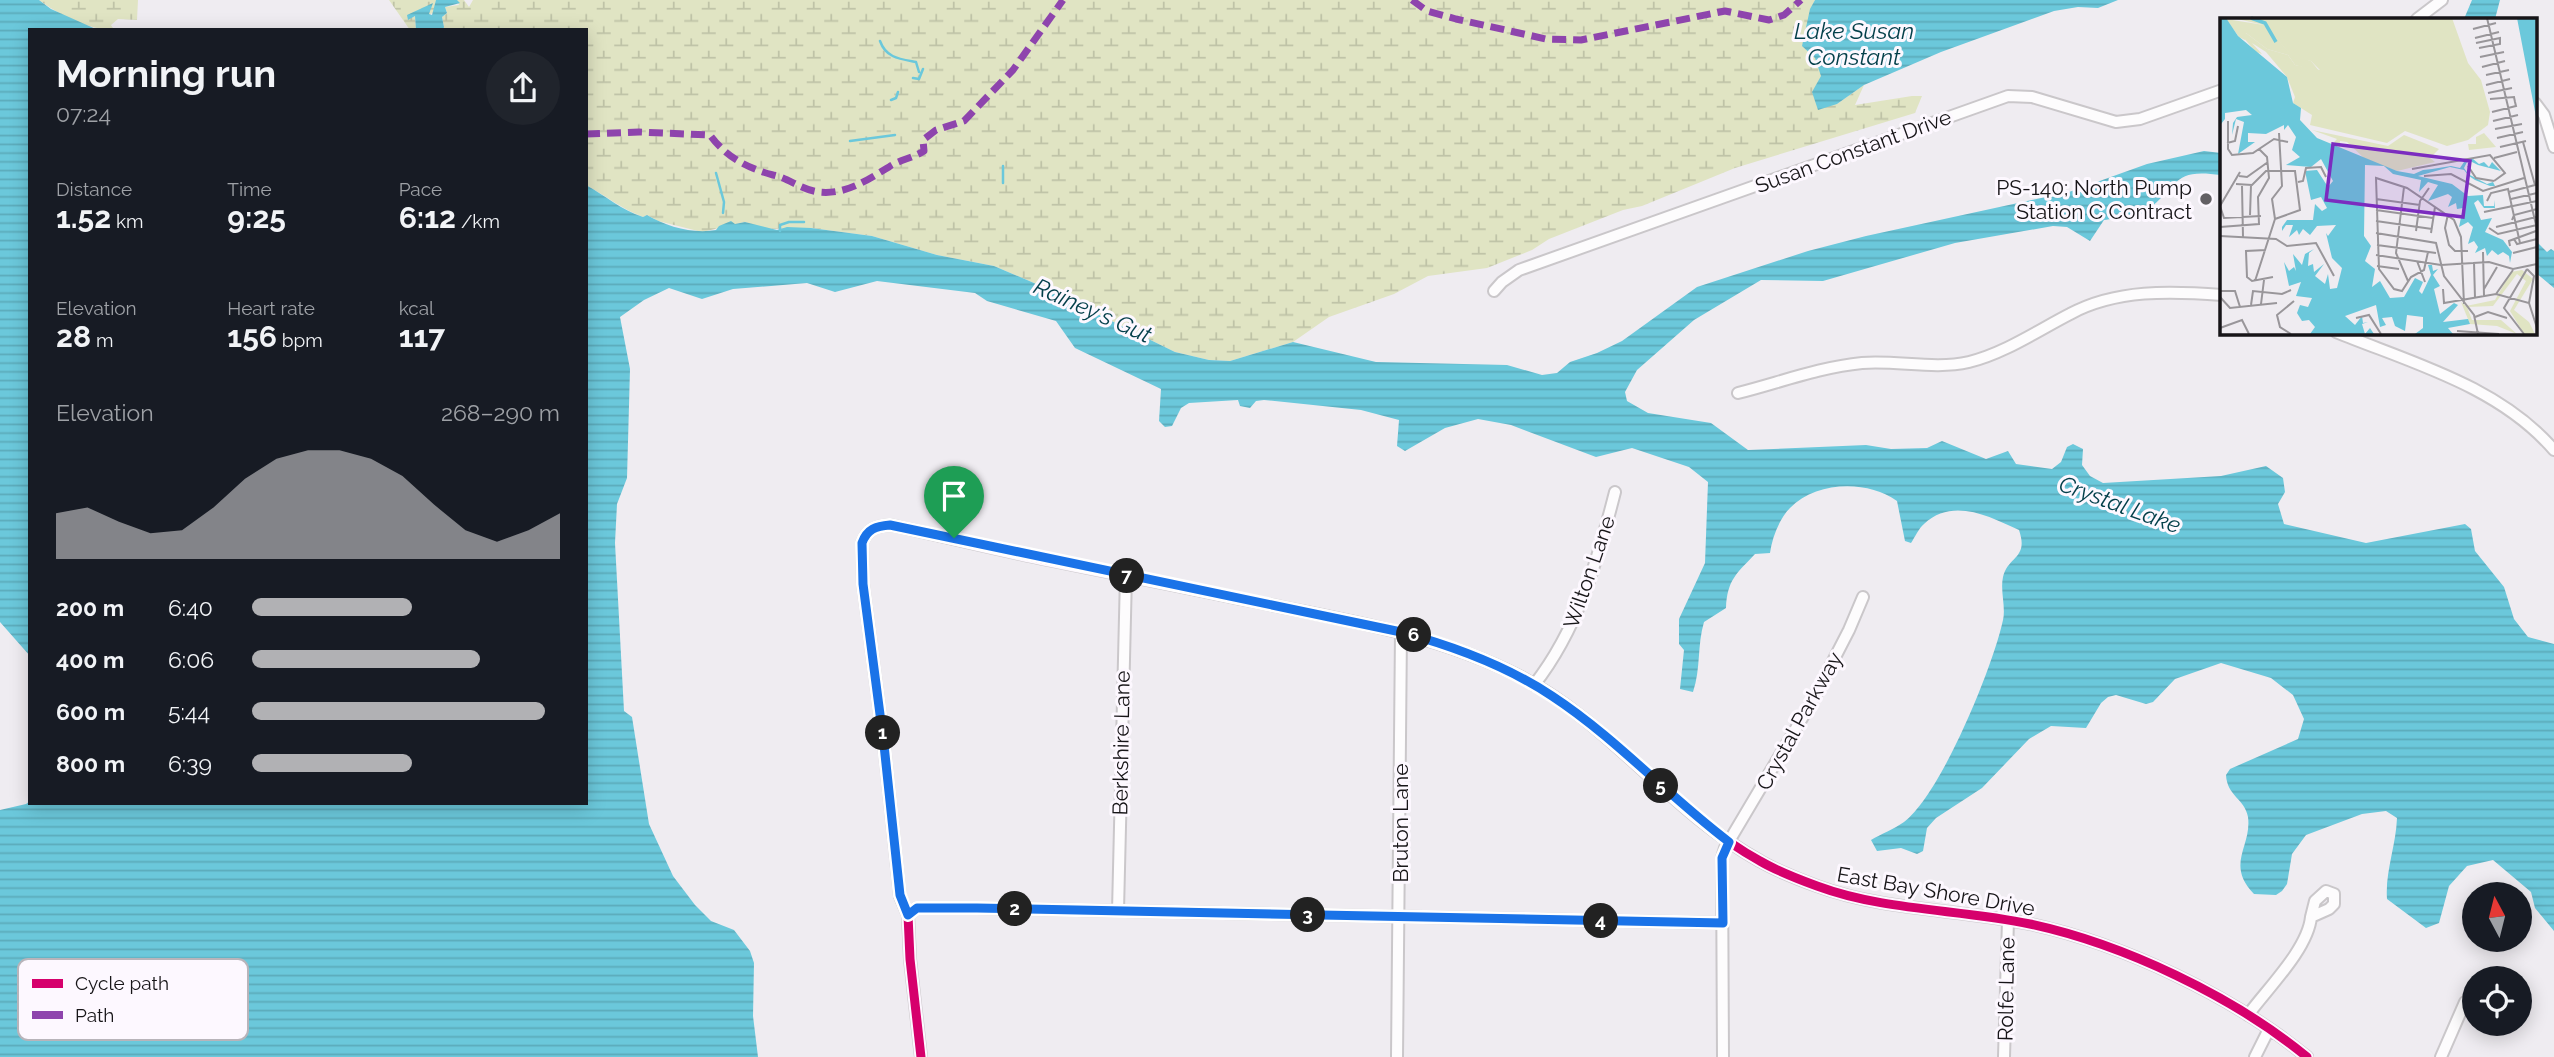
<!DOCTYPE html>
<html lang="en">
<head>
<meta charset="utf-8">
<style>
  body { margin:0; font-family:Raleway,sans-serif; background:#20242c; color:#f1f3f6; height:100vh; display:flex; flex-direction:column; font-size:26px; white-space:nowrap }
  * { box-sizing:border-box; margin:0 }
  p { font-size:23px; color:#9ea1a6 }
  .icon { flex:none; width:38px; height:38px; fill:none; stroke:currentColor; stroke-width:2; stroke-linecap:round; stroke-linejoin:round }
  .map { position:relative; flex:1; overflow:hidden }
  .panel { position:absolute; left:28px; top:28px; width:560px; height:777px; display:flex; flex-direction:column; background:#171b24; border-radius:0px; box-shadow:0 4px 18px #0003 }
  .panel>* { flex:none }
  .needle { width:46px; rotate:353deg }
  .tools { position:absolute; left:2462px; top:882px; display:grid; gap:14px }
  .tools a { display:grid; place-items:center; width:70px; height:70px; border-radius:50%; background:#171b24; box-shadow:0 4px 18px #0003; font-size:35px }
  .pin { position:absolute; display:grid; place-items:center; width:60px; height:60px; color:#fff; margin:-72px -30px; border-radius:50% 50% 50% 0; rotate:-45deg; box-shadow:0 0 7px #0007 }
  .pin .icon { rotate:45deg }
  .km { position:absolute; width:35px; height:35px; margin:-18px; border-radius:50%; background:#222; color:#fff; font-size:19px; line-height:35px; text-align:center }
  .round { display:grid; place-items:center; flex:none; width:74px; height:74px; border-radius:37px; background:#20242c }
  .headline { display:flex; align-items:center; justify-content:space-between; height:119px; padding:0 28px }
  h1 { font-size:38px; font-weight:700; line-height:52px }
  .stats { display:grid; grid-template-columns:repeat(3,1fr); gap:10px; height:119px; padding:7px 28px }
  .stats div { display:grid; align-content:center }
  .stats b { font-size:30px; font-weight:700 }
  .stats small { font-size:19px; font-weight:400 }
  .stats p { font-size:19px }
  .chart { height:196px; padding:14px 28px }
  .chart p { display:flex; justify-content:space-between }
  .chart svg { width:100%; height:126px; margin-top:7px; fill:#b1b1b4; opacity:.7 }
  ul { padding:0 28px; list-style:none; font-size:23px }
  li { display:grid; grid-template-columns:112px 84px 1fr; align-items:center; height:52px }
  li i { height:18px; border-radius:9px; background:#b1b1b4 }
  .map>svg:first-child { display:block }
  .wetland { fill:url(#wetland-marsh) }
  .water { fill:url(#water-rules) }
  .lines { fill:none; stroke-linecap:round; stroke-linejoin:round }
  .stream { stroke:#6bc8db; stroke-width:2.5 }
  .minor-casing { stroke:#cac7ca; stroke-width:14 }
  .minor { stroke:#fdfcfd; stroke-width:10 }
  .quiet { stroke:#8e44ad; stroke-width:7; stroke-dasharray:14 7; stroke-linecap:butt }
  .cycleway-casing { stroke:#fdf8ff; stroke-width:13 }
  .cycleway { stroke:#d6006c; stroke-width:9 }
  .route-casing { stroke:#fff; stroke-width:14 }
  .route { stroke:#1a73e8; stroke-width:9 }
  .poi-dot { fill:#636064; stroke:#fdf8ff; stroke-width:2.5 }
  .labels { text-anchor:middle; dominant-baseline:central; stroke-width:6; stroke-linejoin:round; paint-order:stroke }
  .street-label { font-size:21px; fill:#171518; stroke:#fdf8ff }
  .poi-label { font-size:21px; fill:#171518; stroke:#fdf8ff; text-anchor:end }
  .water-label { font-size:23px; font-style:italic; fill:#033f4a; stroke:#fdf8ff }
  .inset-river { fill:none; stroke:#6bc8db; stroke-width:3.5 }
  .inset-road { fill:none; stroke:#99969a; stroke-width:2 }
  .view { fill:#7b2cbf; fill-opacity:0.15; stroke:#7b2cbf; stroke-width:3.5 }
  .inset-edge { fill:none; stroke:#171518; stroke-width:3.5 }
  .key { fill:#fdf8ff; stroke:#b8b4ba; stroke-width:2 }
  .key-label { font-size:19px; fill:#171518 }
</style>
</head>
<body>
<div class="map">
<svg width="2554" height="1057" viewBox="0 0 2554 1057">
  <defs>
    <pattern id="wetland-marsh" width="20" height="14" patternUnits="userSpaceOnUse" patternTransform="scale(1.75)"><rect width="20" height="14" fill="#e0e4c3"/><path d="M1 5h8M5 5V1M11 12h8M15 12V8" fill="none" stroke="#bfc3a7"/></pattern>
    <pattern id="water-rules" width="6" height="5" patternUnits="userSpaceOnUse" patternTransform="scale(1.75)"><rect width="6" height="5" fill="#6bc8db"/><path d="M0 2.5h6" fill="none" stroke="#5cabbb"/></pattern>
  </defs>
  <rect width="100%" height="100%" fill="#efecf1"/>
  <!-- wetland -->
  <path class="wetland" d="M39,0H138L137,20L118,19L111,25L114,30C89,30 59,15 39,0Z
    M389,0H436L435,12L428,15L430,11L415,12L411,18L415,16L416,30H410Z
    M457,0H464L469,7L473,0H1815C1799,27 1823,79 1837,104L1864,85L1855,105L1912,96H1922L1915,113L1735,168L1642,206L1623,210L1549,239L1532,250L1487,268L1428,276L1394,294L1329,317L1293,342L1230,361L1209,360L1175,352L1034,283L994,266L937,255L872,236L811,228L766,229L745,222L702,232L658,221L647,215L643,217C622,209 606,196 586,185V30H443L444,27L442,17L447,13L445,7L459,5Z"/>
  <!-- water -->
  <path class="water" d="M0,0H39L51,9L98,30H30V656L0,622Z
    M436,0H457L460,3L445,7L447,13L442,17L444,27L443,30H416L415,16L408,20L407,15L433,3L429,14L432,15Z
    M1815,0H2118L2098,8L2078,7L2054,11L1941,52L1864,85L1837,104L1818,110L1812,92L1821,76L1815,58L1802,46L1810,9Z
    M2472,0H2500L2495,19H2464Z
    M2204,151L2221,153V175C2171,168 2181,185 2147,210C2138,218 2117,218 2104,220L2090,241L2067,227L2053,226L1955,243L1823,281L1761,280L1694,320L1637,370L1625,392L1627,401L1648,413L1711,423L1748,450L1866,445L1891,449L1927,448L1942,441L1986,459L2008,451L2016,464L2052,469L2061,462L2067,447L2073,444L2083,449L2082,465L2090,476L2103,483L2221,476L2266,466L2283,478L2285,492L2278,504L2284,524L2366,543L2465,524L2471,529L2475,551L2504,587L2514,619L2528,637L2554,644V931L2535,908L2531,892L2493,860L2467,866L2449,886L2439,923L2426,928L2387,899C2385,872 2396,846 2397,818L2386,811L2362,814L2306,835L2292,854L2287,884L2282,891L2276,895L2254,894C2225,864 2252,847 2248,817C2245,799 2227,796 2226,775L2230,769L2298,739L2304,719L2293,695L2271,678L2221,663L2175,679L2153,702L2146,704L2116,695L2108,697L2101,703L2086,728L2051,726L2029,739L1982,788L1936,818L1927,828L1923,851L1917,854L1901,848L1877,851L1871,840C1881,834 1894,829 1904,822C1941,794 1993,667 2003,620C2006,607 2000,591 2003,577C2008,556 2029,559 2019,530C1990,517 1953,497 1924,524C1919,528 1915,537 1911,543L1905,541L1897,501C1867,480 1817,481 1790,508C1779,519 1772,538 1770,553L1755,554C1737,573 1727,580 1726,608L1704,622C1697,645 1701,669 1693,692L1680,689L1684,650L1679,644V619L1705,563L1708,482L1689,467L1632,448L1596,457L1511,425L1478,419L1445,428L1405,451L1397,446L1399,420L1361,410L1264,400L1256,401L1250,408L1240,406L1238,400L1189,403L1181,408L1172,426L1165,427L1159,421L1161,389L1075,348L1056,321L987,301L975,293L877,281L835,292L807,283L733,289L702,299L669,288L644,300L620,317L630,369L627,478L617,504L615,543L624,711L632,717L649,824L673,876L695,905L711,921L734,930L750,951L754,963L753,1016L758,1057H0V810L26,804L30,801V803H586V185C606,196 621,210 643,217L647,215C667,227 693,234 716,230L719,226L731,221L735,224L745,222L777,230L787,227L811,228L872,236L937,255L994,266L1034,283L1175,352L1209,360L1230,361L1293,342L1376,362L1507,365L1542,375L1557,373L1570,362L1597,353L1622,341L1697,287L1808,251L1866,236L2069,192L2147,164Z
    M2535,240L2547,252L2551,249L2554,251V288L2535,272Z"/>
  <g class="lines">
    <!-- stream -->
    <path class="stream" d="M880,41C886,58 900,59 916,62L919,72
      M913,78L919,79L923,69
      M891,100L896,98L898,92
      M850,141L895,135
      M1003,166V183
      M716,173L724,202L723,213
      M780,231V225L789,222H804"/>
    <defs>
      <path id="minor" d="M2417,19L2442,0
        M2535,103L2544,115L2554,147
        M1494,291L1502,282L1519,270L2008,96L2032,97L2116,122L2140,119L2222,90
        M2336,332C2412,363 2499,386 2554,450
        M1738,393C1778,383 1820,367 1862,363C1897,360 1934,370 1969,362C2005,353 2037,331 2070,314C2116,289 2171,291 2222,295
        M1534,685C1578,629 1598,559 1615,492
        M2326,891L2334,894V904L2329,909L2311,917L2315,901Z
        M1118,911L1126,575
        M908,915L917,908H977L1723,923
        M2248,1015C2267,989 2308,949 2311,917
        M921,1057L910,959L908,915L900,896L884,745L863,584L862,543C867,529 876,526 890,525C938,535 986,547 1034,557C1105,572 1176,585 1246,600C1340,619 1435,633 1521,677C1611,724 1671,812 1760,861C1777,871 1798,879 1817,886C1884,911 1960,909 2030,924C2123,944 2233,996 2307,1057
        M1397,1057L1401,632
        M1723,1057L1722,858L1725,848L1814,698L1849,630L1863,597
        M2004,1057L2008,920
        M2255,1057L2269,1029
        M2441,1057L2465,1002"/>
    </defs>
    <!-- minor casing -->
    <use href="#minor" class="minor-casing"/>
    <!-- minor -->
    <use href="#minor" class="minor"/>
    <!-- quiet -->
    <path class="quiet" d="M1412,0L1427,11L1456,19L1546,39L1581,40L1725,11L1769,20L1784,15L1801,0
      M586,134L639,132L710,135C726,157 747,168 773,175C788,178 802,190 819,192C846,195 867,180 889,167C899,160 913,158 924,151L923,140L936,130L964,121L1013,70L1063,0"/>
    <defs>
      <path id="cycleway" d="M908,915L917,908H977L1723,923
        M921,1057L910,959L908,915L900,896L884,745L863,584L862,543C867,529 876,526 890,525C938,535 986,547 1034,557C1105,572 1176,585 1246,600C1340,619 1435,633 1521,677C1611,724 1671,812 1760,861C1777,871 1798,879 1817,886C1884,911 1960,909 2030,924C2123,944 2233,996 2307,1057"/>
    </defs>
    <!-- cycleway casing -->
    <use href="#cycleway" class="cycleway-casing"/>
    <!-- cycleway -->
    <use href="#cycleway" class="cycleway"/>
  </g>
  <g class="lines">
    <defs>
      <path id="route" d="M890,525L1401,632C1453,646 1507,666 1552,696C1616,738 1668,796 1729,842L1722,858L1723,923L977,908H917L908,915L900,895L884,745L863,584L862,543C867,529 876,526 890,525Z"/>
    </defs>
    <!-- route casing -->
    <use href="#route" class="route-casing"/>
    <!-- route -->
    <use href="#route" class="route"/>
  </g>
  <!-- markers -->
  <circle class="poi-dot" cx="2206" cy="199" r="7"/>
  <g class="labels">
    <!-- street labels -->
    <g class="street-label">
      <text transform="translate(1853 151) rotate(-20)">Susan Constant Drive</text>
      <text transform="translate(1589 572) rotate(-71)">Wilton Lane</text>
      <text transform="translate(1799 721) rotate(-61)">Crystal Parkway</text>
      <text transform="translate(1121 743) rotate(-89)">Berkshire Lane</text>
      <text transform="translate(1400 823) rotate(-90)">Bruton Lane</text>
      <text transform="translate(1936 891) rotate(10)">East Bay Shore Drive</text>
      <text transform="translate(2006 989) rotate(-89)">Rolfe Lane</text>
    </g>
    <!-- poi labels -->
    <g class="poi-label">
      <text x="2192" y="187">PS-140; North Pump<tspan x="2192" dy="24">Station C Contract</tspan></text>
    </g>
    <!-- water labels -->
    <g class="water-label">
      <text x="1854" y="30">Lake Susan<tspan x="1854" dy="26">Constant</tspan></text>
      <text transform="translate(1093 310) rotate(24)">Rainey's Gut</text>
      <text transform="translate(2120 504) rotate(20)">Crystal Lake</text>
    </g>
  </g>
  <!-- overview -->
  <g transform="translate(2220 18)">
    <rect width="317" height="317" fill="#efecf1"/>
    <path d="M302,252L313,261L294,292L309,304L315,316H304L290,293L306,263L297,256L273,288L247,289L252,302H281L297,316L277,308L250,306L241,284L246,288L275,282L291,254Z" fill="#e0e4c3"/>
    <path d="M6,1L44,7L72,37L91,43L100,54L75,47L68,37L47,31L26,15L25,22L19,19Z" fill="#e0e4c3"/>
    <path d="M13,0H232L248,45L261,62L270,94L268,107L248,122L227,128L185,113L167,125L90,107L92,97L73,85L75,79L67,59L46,34L32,25L42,36L36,34L22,18L26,15L47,31L68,37L75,47L100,52L91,43L74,40L44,7ZM92,112L168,128L184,117L219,131L210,140L215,144L177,153L145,141L127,124L120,123V130L114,124L117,121ZM264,115L276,129L249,132L248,126H256V119Z" fill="#e0e4c3"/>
    <path d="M6,0L18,18L67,59L73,85L81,90L80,102L97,120L177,153L194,156L203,152L212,151L231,148L240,150L246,141H253L259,146L264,144L269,149L272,144L281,153L258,147L248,142L244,150L248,156L267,166L273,164L275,168H270L255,162L249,158L244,152L230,149L198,158L232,166L248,178L263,177L264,188H274V182L275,190H264L258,182L254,185L261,202L272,200L265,214L283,222L292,234L290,245L289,238L283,234L278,237L272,232L267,238L265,230L255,235L258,229L254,223L248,226L253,209L248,204L239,209L243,190L237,191L236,185L228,189L232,179L228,176L208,183L218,167L208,164L199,174L201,162L173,156L164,148L145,147L144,218L151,228L145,243L155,251L152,269L160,263L170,280L184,279L195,260L203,264L199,273L202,276L211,257L208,247H212L213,253L218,251L213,257L220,268L214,271L220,296L234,285L238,287L223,304L248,301L250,306L228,310L233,316H195L203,310V299L187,297L185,313L175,308L172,299L162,300L166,307L160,309L156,287L125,298L135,307L142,298L143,305L148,304L142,306L145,316L150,310L154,316H90L95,309L89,302L82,303L77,295L80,287L88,289L92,280L76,278L81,264L69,268L64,244L69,253L74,249L76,253L73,236L82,247L85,236L94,231L89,235L88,248L93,246L94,254L104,246L95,258L105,266L108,256L110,271L117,270L122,250L112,240L106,215L108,218L116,207L97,208L90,217L83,211L79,217L77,212L69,219L73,207H66L62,213V209L67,202H93L95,186L102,193L107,190L101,179L91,182L85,153L97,152L108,169L113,163L101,141L91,149L66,147L80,139L72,132L76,119L68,107L64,112V107L46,116L28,115V124H35L18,136L24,104L16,101L12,117L13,105L17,99L32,97L26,92L5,95V101L1,106L0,1ZM317,0V104L297,0Z" fill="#6bc8db"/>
    <path class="inset-river" d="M31,0L45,5L56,24"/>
    <path class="inset-road" d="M267,0L317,211M253,11L276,5M255,20L279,14M256,25L280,20V26L259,30M260,39L284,34M262,49L285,43M266,57L289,52M266,67L290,61M268,75L292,70M270,81L294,79L295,84L296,88L272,94M8,103V131L12,137L33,135L54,121L68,124M273,103L298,97M275,111L302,106M277,120L303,114M7,125L15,123L18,108M280,129L306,123M274,140L297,134M248,148L256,160L274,163M192,151L270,137L285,155L274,163M19,158L27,159L48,144M204,158L231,156L263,173L304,160M78,164L83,163L86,150L101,149L106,159M16,166L32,167L46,153H75L80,192L55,201M22,168L23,219M184,169L176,235L188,263M289,174L315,167L303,124M156,181L200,187M291,181L317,175M267,183L271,175L288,171L300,225M0,188L4,200L41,198M0,188L20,154M156,192L213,200M264,194L317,183M228,196L225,210L229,227L235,233H248M30,197L31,167M292,202L294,197L317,191M156,203L212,211M0,209L39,206L38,179L49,160L47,139L39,131M276,209L316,199M269,210L278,216L317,207M196,213L200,183L209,170M156,215L216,225L224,258L254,297L258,316M211,215L215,189M0,218L56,221L67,228L96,225L114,258M294,221L297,226L317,221M157,227L216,235M290,228L289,223L316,213M46,232L26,233L27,259L32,263L53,259M208,234L204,252L191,259L182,273L174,271L159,251L156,160L187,170L234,202L241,219L244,286M263,234L264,278M293,235L317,229M156,237L221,247L269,244L293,251L317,246M197,243L205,264M254,244L255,280M157,248L179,251M307,251L314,258L309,285M35,263L55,201L52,181L62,168L59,115M223,271L224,285L276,276L309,285L317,310M264,271L277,249M0,273H15L20,289M276,276L293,252M0,279L10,290L57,285M41,286L44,262M31,287L33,273L62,276L71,272M255,299L268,294L287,300M136,300L149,297L161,316M0,310L22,302L29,316M237,313L279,316M71,316L60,309L57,297L74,283M304,316L284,290L307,251"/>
    <path class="view" d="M113,126L250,143L243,199L106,182Z"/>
    <rect width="317" height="317" class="inset-edge"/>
  </g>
  <!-- legend -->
  <rect x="18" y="959" width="230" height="81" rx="10" class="key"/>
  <rect x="32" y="979" width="31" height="9" fill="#d6006c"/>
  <rect x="32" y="1011" width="31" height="8" fill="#8e44ad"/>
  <g class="key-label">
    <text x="75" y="990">Cycle path</text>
    <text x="75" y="1022">Path</text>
  </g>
</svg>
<div class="tools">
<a><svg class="needle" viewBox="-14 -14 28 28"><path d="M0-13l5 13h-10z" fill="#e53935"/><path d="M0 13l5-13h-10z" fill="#9ea1a6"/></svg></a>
<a><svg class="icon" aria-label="locate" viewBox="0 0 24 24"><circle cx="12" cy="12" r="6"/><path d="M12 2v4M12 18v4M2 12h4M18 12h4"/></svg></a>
</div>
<div class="pin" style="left:954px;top:538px;background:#1e9e55"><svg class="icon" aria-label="arrive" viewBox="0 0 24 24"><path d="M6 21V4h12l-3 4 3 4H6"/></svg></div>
<b class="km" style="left:883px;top:733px">1</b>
<b class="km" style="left:1015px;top:909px">2</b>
<b class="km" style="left:1308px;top:915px">3</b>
<b class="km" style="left:1601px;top:921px">4</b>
<b class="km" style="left:1661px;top:786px">5</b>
<b class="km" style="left:1414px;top:635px">6</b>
<b class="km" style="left:1127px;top:576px">7</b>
<section class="panel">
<div class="headline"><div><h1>Morning run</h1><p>07:24</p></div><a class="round"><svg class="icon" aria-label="share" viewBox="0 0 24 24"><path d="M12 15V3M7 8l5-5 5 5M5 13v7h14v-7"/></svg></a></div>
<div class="stats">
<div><p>Distance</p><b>1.52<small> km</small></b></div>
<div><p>Time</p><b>9:25</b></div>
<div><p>Pace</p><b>6:12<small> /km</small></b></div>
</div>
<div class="stats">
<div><p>Elevation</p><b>28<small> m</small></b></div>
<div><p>Heart rate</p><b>156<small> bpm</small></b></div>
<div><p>kcal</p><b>117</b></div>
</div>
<div class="chart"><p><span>Elevation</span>268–290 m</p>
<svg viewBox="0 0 160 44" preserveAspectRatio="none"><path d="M0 44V28L10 26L20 31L30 35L40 34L50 26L60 16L70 9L80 6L90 6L100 9L110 15L120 25L130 34L140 38L150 34L160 28V44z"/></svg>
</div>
<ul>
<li><b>200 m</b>6:40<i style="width:52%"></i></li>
<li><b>400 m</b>6:06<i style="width:74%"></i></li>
<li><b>600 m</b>5:44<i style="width:95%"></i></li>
<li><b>800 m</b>6:39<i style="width:52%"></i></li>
</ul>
</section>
</div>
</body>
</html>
